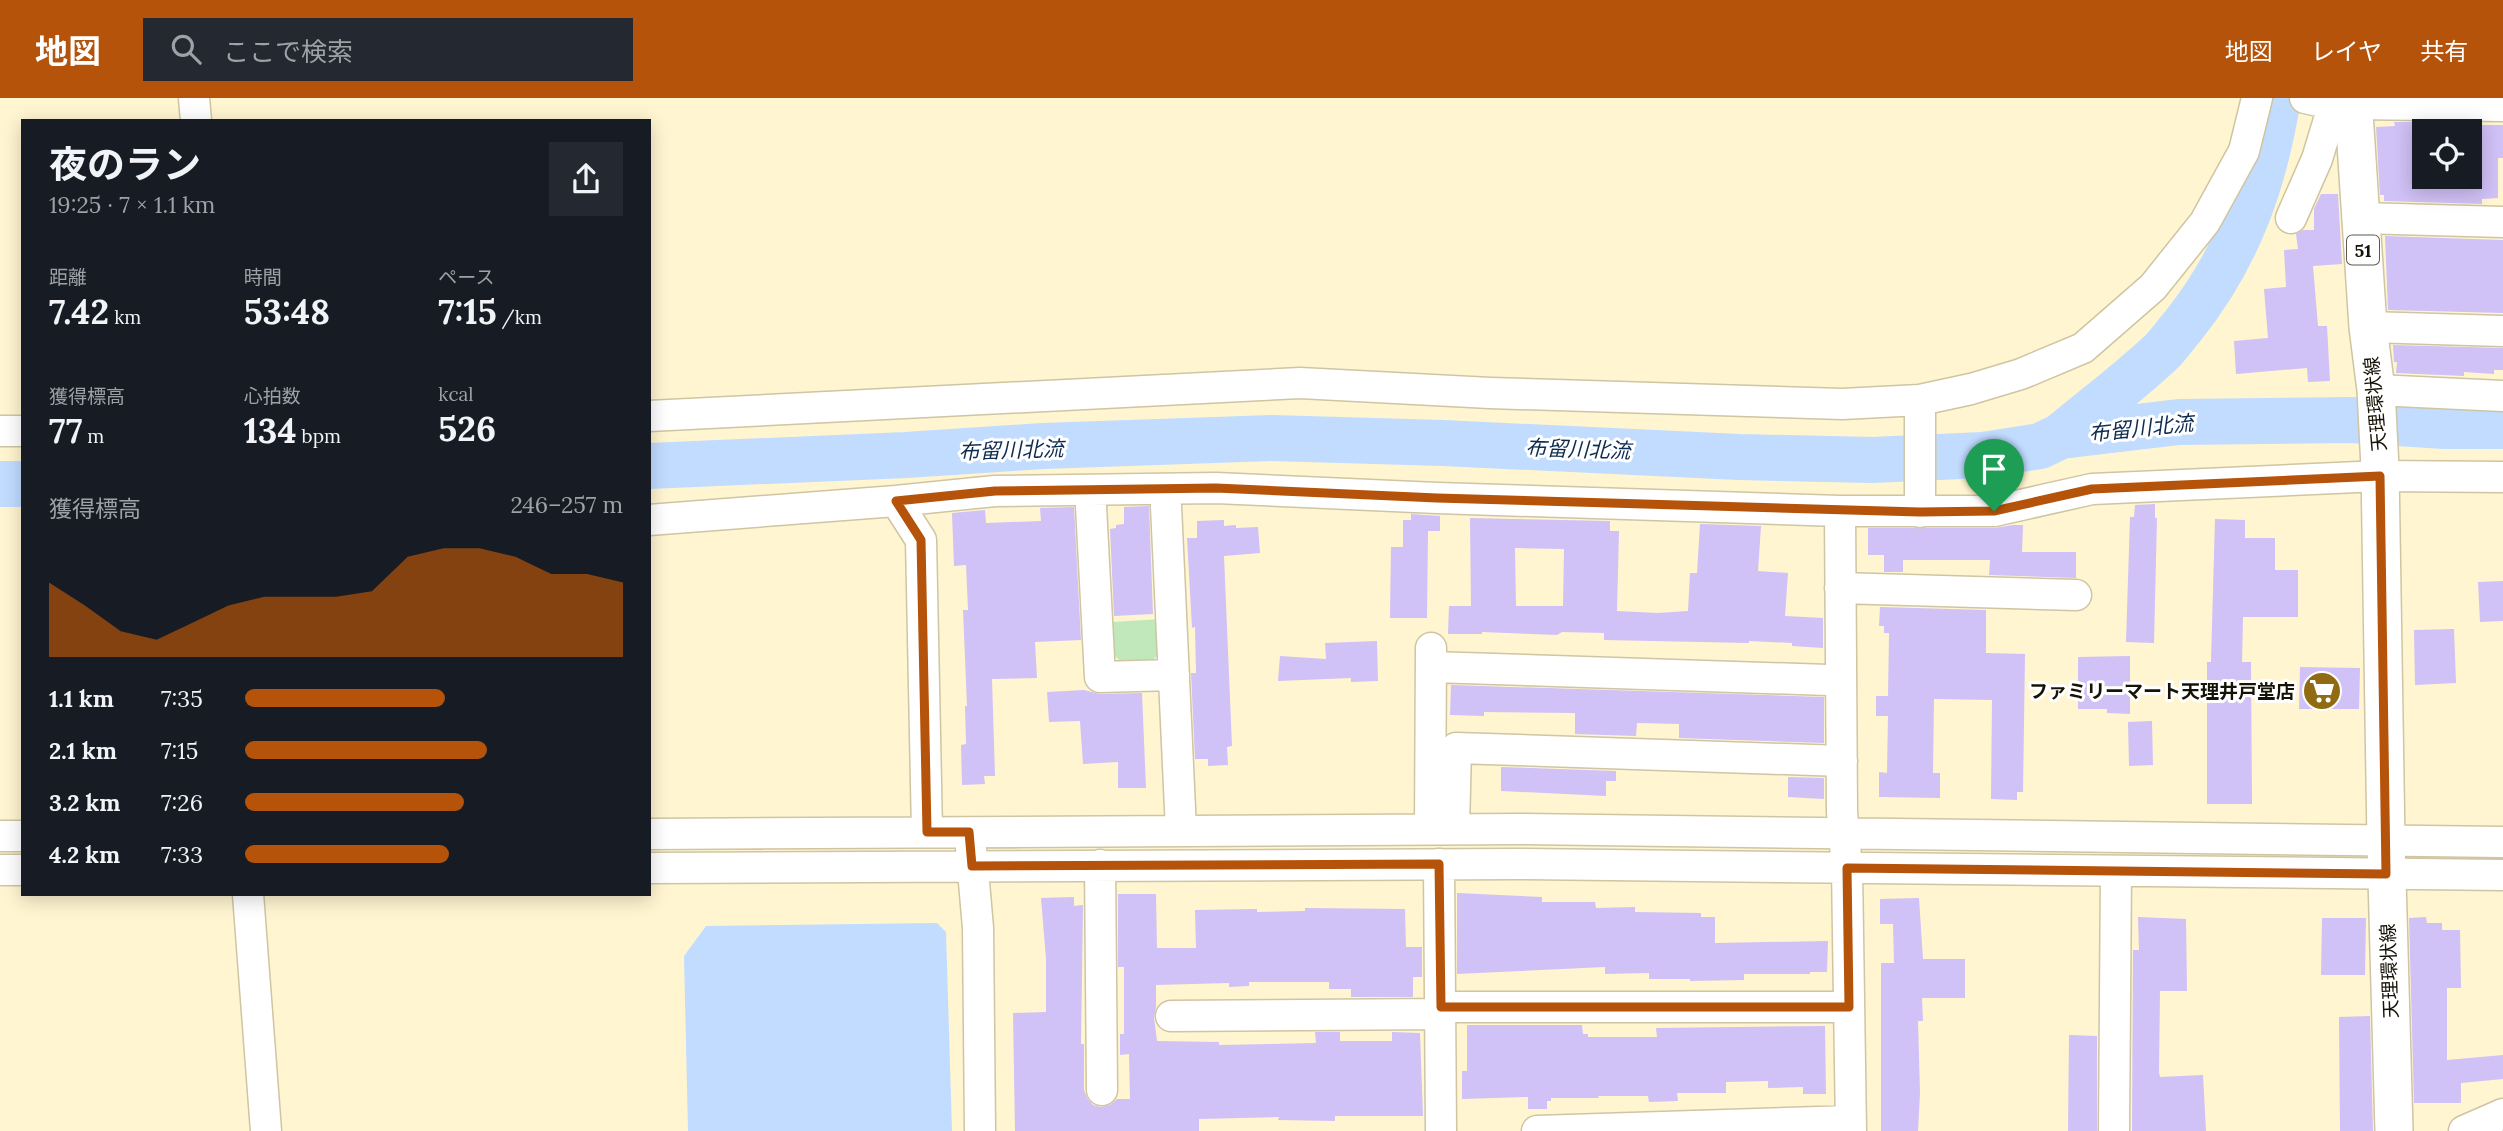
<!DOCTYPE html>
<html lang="ja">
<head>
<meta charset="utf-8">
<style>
  body { margin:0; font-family:Lora,"Noto Sans JP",serif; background:#242831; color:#f1f3f6; height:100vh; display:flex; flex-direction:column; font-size:26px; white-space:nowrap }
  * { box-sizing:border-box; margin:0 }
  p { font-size:23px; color:#9ea1a6 }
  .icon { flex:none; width:38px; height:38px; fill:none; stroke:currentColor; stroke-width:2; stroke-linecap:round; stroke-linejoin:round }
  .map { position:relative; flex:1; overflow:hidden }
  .details { position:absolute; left:21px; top:21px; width:630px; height:777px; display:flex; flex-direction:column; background:#171b24; border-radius:0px; box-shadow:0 4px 18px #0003 }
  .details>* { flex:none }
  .tools { position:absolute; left:2412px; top:21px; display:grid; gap:14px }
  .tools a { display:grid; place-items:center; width:70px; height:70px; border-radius:0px; background:#171b24; box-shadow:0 4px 18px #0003; font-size:35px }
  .pin { position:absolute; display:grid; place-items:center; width:60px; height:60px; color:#fff; margin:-72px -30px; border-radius:50% 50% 50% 0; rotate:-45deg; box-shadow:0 0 7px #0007 }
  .pin .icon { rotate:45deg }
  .round { display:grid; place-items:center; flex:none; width:74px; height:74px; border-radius:0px; background:#242831 }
  .headline { display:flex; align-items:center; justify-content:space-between; height:119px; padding:0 28px }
  h1 { font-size:38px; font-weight:700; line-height:52px }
  .metrics { display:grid; grid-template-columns:repeat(3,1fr); gap:10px; height:119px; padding:7px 28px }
  .metrics div { display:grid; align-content:center }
  .metrics b { font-size:35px; font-weight:700 }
  .metrics small { font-size:19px; font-weight:400 }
  .metrics p { font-size:19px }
  .chart { height:196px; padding:14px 28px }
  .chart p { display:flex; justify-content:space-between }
  .chart svg { width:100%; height:126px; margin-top:7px; fill:#b45309; opacity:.7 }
  ul { padding:0 28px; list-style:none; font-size:23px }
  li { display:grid; grid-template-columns:112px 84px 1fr; align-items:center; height:52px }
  li i { height:18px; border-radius:9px; background:#b45309 }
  header { display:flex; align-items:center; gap:42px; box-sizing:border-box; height:98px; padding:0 35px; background:#b45309; color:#fff }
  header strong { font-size:33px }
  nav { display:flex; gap:38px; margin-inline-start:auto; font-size:24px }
  .search { width:490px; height:63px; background:#242831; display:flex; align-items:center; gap:18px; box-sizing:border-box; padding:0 24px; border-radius:0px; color:#9ea1a6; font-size:26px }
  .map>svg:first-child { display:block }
  .green { fill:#c0e8bb }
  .water { fill:#c1dcff }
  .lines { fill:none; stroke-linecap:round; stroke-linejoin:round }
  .river { stroke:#c1dcff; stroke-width:46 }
  .building { fill:#d0c1f6; fill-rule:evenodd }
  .minor-casing { stroke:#cfc5a2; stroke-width:33 }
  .major-casing { stroke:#cfc5a2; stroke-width:40 }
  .minor { stroke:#fff; stroke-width:30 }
  .major { stroke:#fff; stroke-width:37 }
  .route-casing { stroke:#fff; stroke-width:14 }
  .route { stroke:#b45309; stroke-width:9 }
  .labels { text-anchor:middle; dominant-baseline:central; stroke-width:6; stroke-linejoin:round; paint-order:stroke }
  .shield { fill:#fff; stroke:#5c5951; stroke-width:2 }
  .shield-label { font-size:18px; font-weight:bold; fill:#161206 }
  .street-label { font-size:19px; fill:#161206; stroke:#fff }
  .poi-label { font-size:19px; font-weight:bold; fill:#161206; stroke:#fff; text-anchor:end }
  .water-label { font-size:21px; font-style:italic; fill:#0d2c50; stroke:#fff }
</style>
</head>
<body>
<header>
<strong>地図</strong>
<div class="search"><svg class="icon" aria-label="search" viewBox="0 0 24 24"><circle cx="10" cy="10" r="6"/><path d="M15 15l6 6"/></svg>ここで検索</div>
<nav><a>地図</a><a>レイヤ</a><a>共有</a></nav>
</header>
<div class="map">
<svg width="2503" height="1033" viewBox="0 0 2503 1033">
  <rect width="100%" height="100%" fill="#fff5d1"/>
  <!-- green -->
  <path class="green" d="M1162,521L1164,551L1151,564L1124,566L1110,554L1112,524Z"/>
  <!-- water -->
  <path class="water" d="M937,825L946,834L952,1033H688L684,858L706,828Z"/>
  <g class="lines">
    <!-- river -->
    <path class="river" d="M2061,338C2093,311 2128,285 2159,256C2168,248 2175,237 2183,228C2238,159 2264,86 2278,0
      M649,368L906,357L1043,348L1272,340L1443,345L1739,359L1872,362L1983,357L2040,348L2061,338L2179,324L2351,322L2445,328H2503
      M0,386H23"/>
  </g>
  <!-- building -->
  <path class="building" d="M2394,24H2424V79H2469V27H2503V60H2498V100L2482,101V106L2384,103V97H2380L2376,29L2395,28Z
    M2321,96H2338L2342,166L2313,168L2318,228H2327L2330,283L2308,284L2307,270L2236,276L2234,243L2268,240L2264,191L2286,189L2284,152L2298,151L2296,136L2303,132H2314V111Z
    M2385,138L2503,142V215L2388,212Z
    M2393,247L2503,250V272H2494V276L2464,274V278L2396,275L2397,264H2394Z
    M2155,406V420H2157L2154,545L2126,544L2130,419H2134L2135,407Z
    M1149,408L1153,516L1114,518L1110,431L1116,430V427L1124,426V409Z
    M1074,409L1081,542L1035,544L1037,580L992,581L995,678H984L985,686L962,687L961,647L966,646L965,608H967L963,512H968L966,467L954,468L952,415L985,412L986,425L1041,423L1040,410Z
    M1411,416L1440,418V433H1428L1427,520H1390L1391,449H1403V422H1411Z
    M1470,420L1610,423V433H1619L1617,513L1658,515L1688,513L1690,475H1697L1700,426L1761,428L1758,473L1788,475L1785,518L1823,520V550L1792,548V545L1749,543V545L1604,542V535L1562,534L1557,537L1482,534V536H1448L1449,508H1471ZM1515,450L1564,451L1563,508H1516Z
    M2215,421L2245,422V440H2275V472H2298V519H2243L2242,564H2251L2252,706H2207V564H2211Z
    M1224,422V428L1236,427V430L1258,429L1260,455L1224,458L1232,648L1227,649L1228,667L1208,668V661H1195L1191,575H1196L1195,529L1192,530L1187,440H1197V423Z
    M2013,427H2023L2022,454H2076V480L1989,477L1990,462H1903V474H1884V457H1868V430H1994Z
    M2503,483V523L2480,524L2478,484Z
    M1880,509L1986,512V555L2025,556L2023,694H2017V702L1991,701L1992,602L1934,601L1933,675H1940V700L1879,699V674L1887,675L1888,618H1876V598H1888L1889,535H1884V528H1879Z
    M2454,531L2456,585L2415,587L2414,532Z
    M1377,543L1378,583L1351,584V580L1278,583L1280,558L1326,561L1325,545Z
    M2130,558V616L2107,615V611H2078V559Z
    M2300,569L2360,570L2359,611H2299Z
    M1451,587L1824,599V645L1679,640V626L1637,625L1636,638L1575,636V615L1484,614V618L1450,617Z
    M1084,592L1100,596L1142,595L1146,690H1118V664L1083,666L1080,623L1049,624L1047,594Z
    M2152,623L2153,667L2129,668L2128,624Z
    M1501,669L1616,673V683H1606V698L1501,693Z
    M1788,679L1824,680V701L1788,699Z
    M1457,795L1542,799V804H1595L1596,810L1635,809V814L1701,815V819H1715V845L1828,843L1827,874H1810V876H1744V882L1690,883V881H1649V875L1605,876V869L1457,876Z
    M1118,796H1156L1157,850H1196L1195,812L1257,811V814L1305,813V810L1405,811L1406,849H1422V879H1413V899H1351V891H1329V884H1249V888L1229,889V885L1156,887V909L1154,919L1157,943L1219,944V947L1316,945L1315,934H1340V943H1392V934L1420,935L1423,1018H1335V1023L1278,1022L1279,1019L1199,1021V1033H1015L1013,915L1046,914V861L1041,800L1074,799V808L1083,807L1081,946H1084V992L1087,1000L1093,1007L1101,1009L1110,1007L1117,1001H1130L1129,956L1120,957V936H1124V869H1118Z
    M1919,800L1923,861H1965V900H1922L1923,923H1918L1920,995L1918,1033H1881V865H1894L1893,826H1880V801Z
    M2138,819L2186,821L2187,893H2160L2159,974L2160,979L2203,977L2206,1033H2132L2133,852H2139Z
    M2426,819L2427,825H2442V832H2460L2461,890H2447V962L2503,957V981L2461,985V1005H2414L2409,820Z
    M2322,820H2366L2365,877H2321Z
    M2370,918L2373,1033H2340L2339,919Z
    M1467,927H1582L1583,936H1588V939H1657L1656,930L1825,928L1826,996H1803V989L1768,990V983L1726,984V995H1677L1678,1003L1649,1004L1648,998H1598L1599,1000H1551V1003H1547V1011H1528V999L1462,1001V973H1467Z
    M2069,937L2097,938V1033H2068Z"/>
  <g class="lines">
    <defs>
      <path id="minor" d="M194,0L196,23
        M2305,0L2323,4L2354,6L2503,8
        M2291,120L2317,61L2334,5
        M2361,120L2503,124
        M2368,229L2503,233
        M2376,292L2503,298
        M649,318L1300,285L1490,295L1842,306L1920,302L1971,291L2021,276L2083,250L2153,189L2205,124L2244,53L2257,0
        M0,333H23
        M896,403L921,442L927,734
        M1091,408L1100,579L1174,577
        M1166,408L1181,732
        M1840,413L1842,714L1847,770L1851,1033
        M1920,414V302
        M649,422L896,403L995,393L1216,390L1437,400L1840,413H1994L2092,391L2380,378L2503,379
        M1840,490L2076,497
        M1432,569L1828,582
        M1430,731L1431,550
        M1454,731L1456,650L1842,663
        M649,736L1520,731L2503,744
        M0,738H23
        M971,750L978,830L980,1033
        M1439,766L1441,1033
        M1100,767L1102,992
        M649,770L1516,766L2503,777
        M0,772H23
        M248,796L266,1033
        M1441,909H1849
        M1171,918L1441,916
        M1537,1033L1851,1023
        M2114,1033L2116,774
        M2464,1033L2503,1016"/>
      <path id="major" d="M2353,0L2368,229L2376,292L2380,370L2386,744L2394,1033"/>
    </defs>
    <!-- minor casing -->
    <use href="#minor" class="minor-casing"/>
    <!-- major casing -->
    <use href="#major" class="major-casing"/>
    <!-- minor -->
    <use href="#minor" class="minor"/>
    <!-- major -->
    <use href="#major" class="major"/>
  </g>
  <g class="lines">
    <defs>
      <path id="route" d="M2380,378L2386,776L1847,770L1849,909H1441L1439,766L972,768L969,734H927L921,442L896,403L995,393L1216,390L1437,400L1920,414L1994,413L2092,391Z"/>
    </defs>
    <!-- route casing -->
    <use href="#route" class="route-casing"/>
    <!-- route -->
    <use href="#route" class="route"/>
  </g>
  <!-- icons -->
  <defs>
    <symbol id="supermarket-disc" viewBox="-11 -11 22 22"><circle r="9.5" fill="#906b12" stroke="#fff"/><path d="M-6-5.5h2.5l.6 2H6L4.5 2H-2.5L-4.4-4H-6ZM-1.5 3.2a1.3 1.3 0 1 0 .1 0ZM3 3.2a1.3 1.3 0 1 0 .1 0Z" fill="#fff"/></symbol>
  </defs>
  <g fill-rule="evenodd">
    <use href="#supermarket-disc" x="2300" y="571" width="44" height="44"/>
  </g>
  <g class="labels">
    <!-- shield labels -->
    <rect class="shield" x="2347" y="137.5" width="32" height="29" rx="5"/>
    <g class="shield-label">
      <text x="2363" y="152">51</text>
    </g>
    <!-- street labels -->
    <g class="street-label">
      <text transform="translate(2375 306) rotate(-95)">天理環状線</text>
      <text transform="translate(2389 873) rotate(-92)">天理環状線</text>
    </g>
    <!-- poi labels -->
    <g class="poi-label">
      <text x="2295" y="593">ファミリーマート天理井戸堂店</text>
    </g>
    <!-- water labels -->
    <g class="water-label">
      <text transform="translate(2141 330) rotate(-6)">布留川北流</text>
      <text transform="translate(1578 351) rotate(2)">布留川北流</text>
      <text transform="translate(1011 352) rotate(-2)">布留川北流</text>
    </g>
  </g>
</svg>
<div class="tools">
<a><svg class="icon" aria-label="locate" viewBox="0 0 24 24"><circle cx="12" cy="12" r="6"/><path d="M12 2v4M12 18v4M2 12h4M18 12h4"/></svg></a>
</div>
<div class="pin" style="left:1994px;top:413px;background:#1e9e55"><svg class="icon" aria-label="arrive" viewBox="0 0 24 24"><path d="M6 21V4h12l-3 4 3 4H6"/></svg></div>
<section class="details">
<div class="headline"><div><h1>夜のラン</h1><p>19:25 · 7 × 1.1 km</p></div><a class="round"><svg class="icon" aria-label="share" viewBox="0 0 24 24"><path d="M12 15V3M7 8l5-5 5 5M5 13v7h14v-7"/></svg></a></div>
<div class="metrics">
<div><p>距離</p><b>7.42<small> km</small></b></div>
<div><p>時間</p><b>53:48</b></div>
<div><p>ペース</p><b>7:15<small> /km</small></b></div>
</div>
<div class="metrics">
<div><p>獲得標高</p><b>77<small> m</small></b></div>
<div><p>心拍数</p><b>134<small> bpm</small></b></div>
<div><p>kcal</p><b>526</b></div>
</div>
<div class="chart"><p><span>獲得標高</span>246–257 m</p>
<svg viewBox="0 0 160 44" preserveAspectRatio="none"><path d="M0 44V18L10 26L20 35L30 38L40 32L50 26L60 23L70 23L80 23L90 21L100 9L110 6L120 6L130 9L140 15L150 15L160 18V44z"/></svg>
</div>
<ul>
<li><b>1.1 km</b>7:35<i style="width:53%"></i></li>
<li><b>2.1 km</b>7:15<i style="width:64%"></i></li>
<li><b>3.2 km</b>7:26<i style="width:58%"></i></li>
<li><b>4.2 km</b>7:33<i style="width:54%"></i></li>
</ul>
</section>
</div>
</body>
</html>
